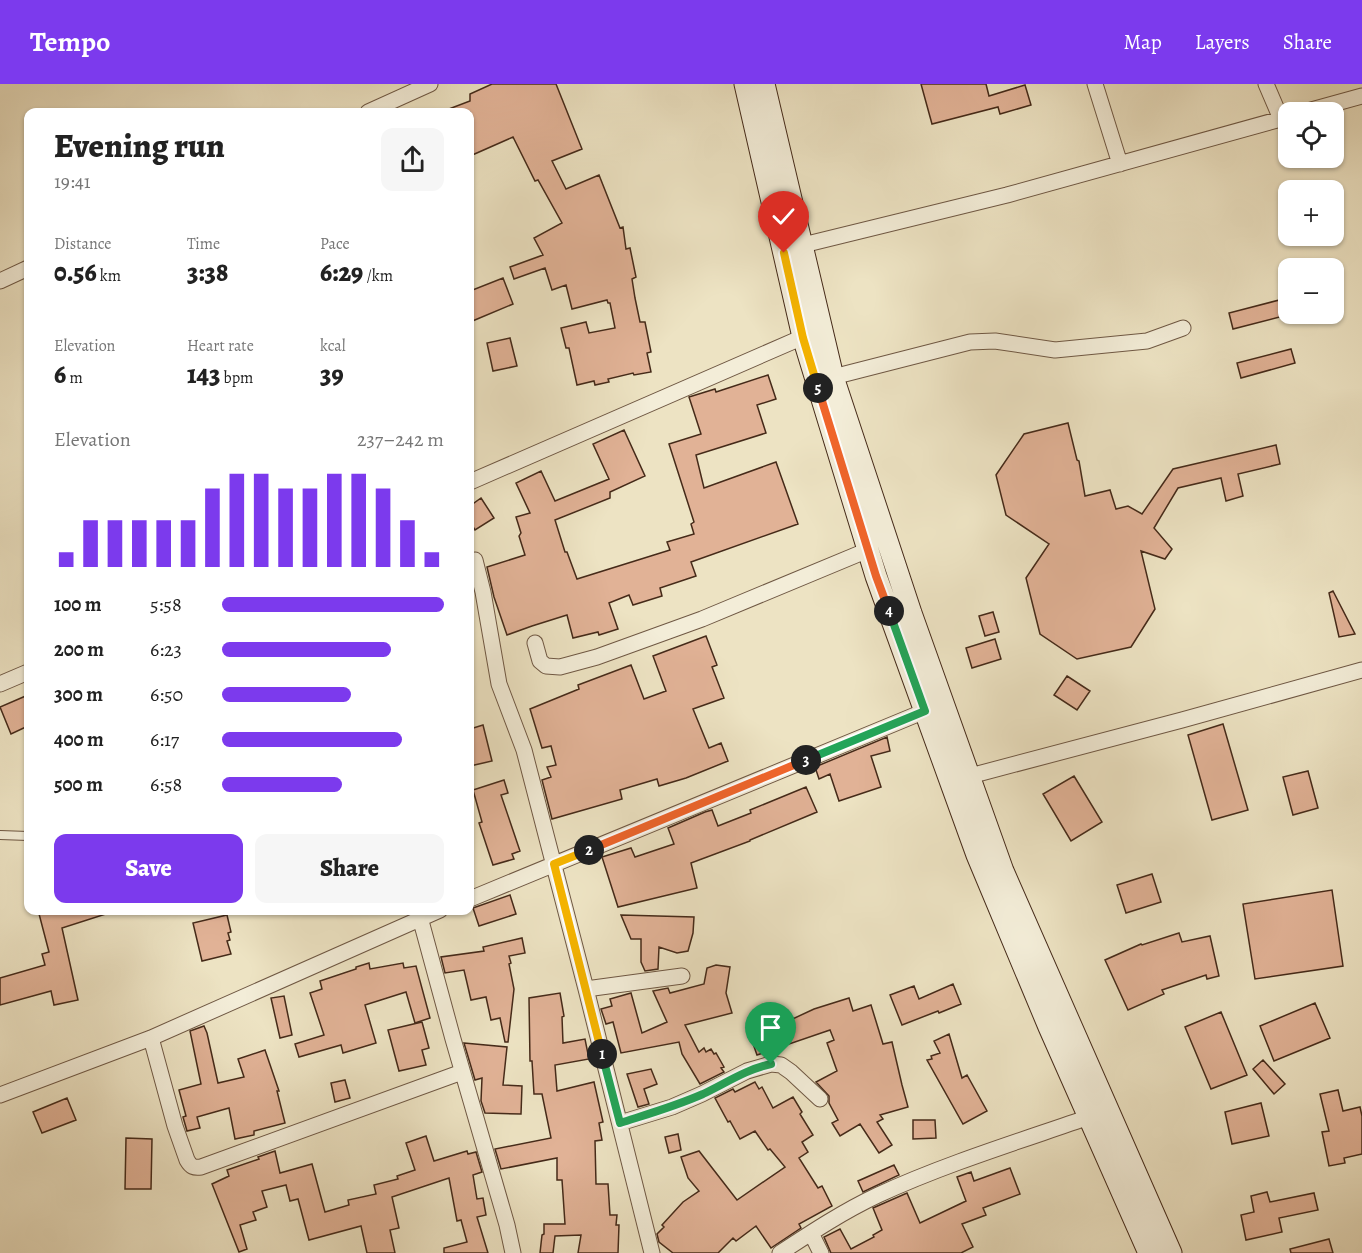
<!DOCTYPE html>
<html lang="en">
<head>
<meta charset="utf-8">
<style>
  body { margin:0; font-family:Alegreya,serif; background:#f6f6f6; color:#222; height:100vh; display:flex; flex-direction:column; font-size:22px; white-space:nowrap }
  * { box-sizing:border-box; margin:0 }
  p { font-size:20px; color:#767676 }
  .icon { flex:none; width:33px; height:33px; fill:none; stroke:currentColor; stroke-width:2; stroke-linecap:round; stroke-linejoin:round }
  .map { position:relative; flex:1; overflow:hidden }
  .side { position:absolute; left:24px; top:24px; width:450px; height:807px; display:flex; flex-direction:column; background:#fff; border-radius:12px; box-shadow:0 2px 4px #0004 }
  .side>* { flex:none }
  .controls { position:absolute; left:1278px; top:18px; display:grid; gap:12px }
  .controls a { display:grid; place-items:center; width:66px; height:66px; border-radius:12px; background:#fff; box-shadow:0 2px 4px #0004; font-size:30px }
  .pin { position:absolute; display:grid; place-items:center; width:51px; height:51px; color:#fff; margin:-62px -26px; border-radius:50% 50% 50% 0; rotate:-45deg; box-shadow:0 0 6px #0007 }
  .pin .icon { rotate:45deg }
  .km { position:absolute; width:30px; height:30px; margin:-15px; border-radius:50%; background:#222; color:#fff; font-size:16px; line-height:30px; text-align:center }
  .round { display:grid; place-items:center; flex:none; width:63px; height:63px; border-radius:12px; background:#f6f6f6 }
  .head { display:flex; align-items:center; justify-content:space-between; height:102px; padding:0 30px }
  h1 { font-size:33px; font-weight:800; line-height:45px }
  .figures { display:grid; grid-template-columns:repeat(3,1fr); gap:9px; height:102px; padding:6px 30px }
  .figures div { display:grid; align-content:center }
  .figures b { font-size:26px; font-weight:800 }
  .figures small { font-size:16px; font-weight:400 }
  .figures p { font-size:16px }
  .chart { height:168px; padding:12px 30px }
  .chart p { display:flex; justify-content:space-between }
  .chart svg { width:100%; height:108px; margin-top:6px; stroke:#7c3aed; stroke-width:6 }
  .cta { display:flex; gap:12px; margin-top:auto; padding:12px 30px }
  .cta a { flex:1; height:69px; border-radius:12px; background:#7c3aed; color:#fff; font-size:24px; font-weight:800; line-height:69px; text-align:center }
  .cta a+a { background:#f6f6f6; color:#222 }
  ul { padding:0 30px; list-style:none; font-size:20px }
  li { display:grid; grid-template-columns:96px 72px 1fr; align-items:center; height:45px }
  li i { height:15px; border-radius:8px; background:#7c3aed }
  header { display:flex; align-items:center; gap:36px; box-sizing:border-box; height:84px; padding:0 30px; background:#7c3aed; color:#fff }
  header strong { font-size:28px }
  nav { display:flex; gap:33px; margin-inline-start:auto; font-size:21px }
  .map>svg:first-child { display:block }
  .building { fill:#e1b296; stroke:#452a19; stroke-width:1.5 }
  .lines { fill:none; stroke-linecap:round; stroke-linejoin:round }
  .service-casing { stroke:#6f5844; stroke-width:10 }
  .minor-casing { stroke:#6f5844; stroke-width:17 }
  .secondary-casing { stroke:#452a19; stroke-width:23 }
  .service { stroke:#f3edd8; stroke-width:8 }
  .minor { stroke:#f3edd8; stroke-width:15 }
  .secondary { stroke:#f3edd8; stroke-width:21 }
  .split-1-casing { stroke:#fff; stroke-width:12 }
  .split-2-casing { stroke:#fff; stroke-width:12 }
  .split-3-casing { stroke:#fff; stroke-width:12 }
  .split-4-casing { stroke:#fff; stroke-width:12 }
  .split-5-casing { stroke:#fff; stroke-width:12 }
  .split-6-casing { stroke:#fff; stroke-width:12 }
  .split-1 { stroke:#22a559; stroke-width:8 }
  .split-2 { stroke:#f5b400; stroke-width:8 }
  .split-3 { stroke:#f0652b; stroke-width:8 }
  .split-4 { stroke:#22a559; stroke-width:8 }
  .split-5 { stroke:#f0652b; stroke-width:8 }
  .split-6 { stroke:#f5b400; stroke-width:8 }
</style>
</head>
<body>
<header>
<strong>Tempo</strong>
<nav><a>Map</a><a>Layers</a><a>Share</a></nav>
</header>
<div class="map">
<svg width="1362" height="1169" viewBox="0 0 1362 1169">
  <rect width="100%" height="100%" fill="#ede3c3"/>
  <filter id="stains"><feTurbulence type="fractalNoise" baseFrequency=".00333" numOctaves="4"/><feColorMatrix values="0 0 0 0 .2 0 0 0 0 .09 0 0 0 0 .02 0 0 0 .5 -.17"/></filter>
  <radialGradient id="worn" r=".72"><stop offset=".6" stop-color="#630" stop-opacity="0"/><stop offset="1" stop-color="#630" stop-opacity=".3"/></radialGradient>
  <!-- building -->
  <path class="building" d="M492,0H556L582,65L552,77L566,105L599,91L620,144L623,143L626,165L630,164L636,193L632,195L635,214L640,238H645L651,268L647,269L651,288L634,291L633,289L608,295L609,298L595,301L594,297L577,301L569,264H566L561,244L586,238L589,249L615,244L610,219H608L607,216L572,225L566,201L552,206L545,184L514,195L510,183L543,171L534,154L562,139L538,96L535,97L513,53L470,72V28H441L470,17V10Z
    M921,0H986L989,12L1025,1L1031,21L1000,30L998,23L932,40Z
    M503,194L513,220L470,238V207Z
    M1287,214L1288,230H1291L1233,245L1229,229Z
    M510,254L517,282L493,287L487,259Z
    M1291,265L1295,279L1241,294L1237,279Z
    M768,291L776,315L757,321L766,349L696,371L704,404L776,378L798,440L691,478L696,492L660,504L662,512L633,521L629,511L609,519L618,545L599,551L598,548L573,554L567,531L532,542L507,551L494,513L487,483L525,471L519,452L521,449L516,433L530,429L516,399L541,387L555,417L609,395L593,360L624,346L645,392L610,408V414L555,436L565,468H567L577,495L670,466L667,458L694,450L691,440L694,438L669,360L701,350L689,313L715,305L716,308Z
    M1068,339L1077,376L1079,377L1085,412L1110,406L1116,425L1128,422L1142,430L1173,385L1276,361L1280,380L1238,390L1243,412L1226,417L1221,394L1178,404L1154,444L1172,465L1165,475L1141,467L1155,525L1131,563L1077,575L1040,550L1026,494L1049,460L1006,431L996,391L1024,350Z
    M481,414L494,434L475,446L470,438V422Z
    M1333,507L1355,550L1339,553L1329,509Z
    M993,528L999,548L985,552L979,532Z
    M706,552L717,581L712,583L724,614L693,625L709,664L721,659L728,677L686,694L659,702L657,695L620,706L622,715L552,735L542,696L551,693L547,683L556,681L551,662L542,664L530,625L579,605L578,601L631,581L644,615L666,607L653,572Z
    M995,555L1001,575L972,584L966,564Z
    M1067,592L1090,607L1077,626L1054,611Z
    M28,611V642L11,650L0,623Z
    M1223,640L1248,726L1212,736L1188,651Z
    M483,641L492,677L470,682V645Z
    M887,653L890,667L871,672L881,703L839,717L830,690L819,695L815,683Z
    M1308,687L1318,724L1293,731L1283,693Z
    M1074,692L1102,738L1071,757L1043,710Z
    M504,696L508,709L501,711L520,767L512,770L514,775L493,781L479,739L482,738L473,706Z
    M806,703L817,728L750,756V757L691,779L697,804L618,823L602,773L631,764L635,773L674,760L668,744L705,728L712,726L718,742L751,729L750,726Z
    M1152,790L1161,818L1126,829L1117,801Z
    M1332,806L1343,882L1255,895L1243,820Z
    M510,811L516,830L479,842L473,824Z
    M38,826H109V829L62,844L78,916L54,921L51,907L0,921V894L45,881L42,870L49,868Z
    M227,831L231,848L228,849L230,856L227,857L231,870L202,877L193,839Z
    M621,831L694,833L693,849L688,867L677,869L659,863L658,885L645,887L641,878V855H631Z
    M1179,849L1182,858L1210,852L1219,892L1207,895L1206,891L1162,906L1164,910L1128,926L1105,876L1141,860L1142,861Z
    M522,854L525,869L509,872L511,879L509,880L514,905L508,958H505L500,934L491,936L486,913L471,916L464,886L445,889L441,873L484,867L483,863Z
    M369,879L370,885L403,879L404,884L416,882L430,934L415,939L406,908L365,921L376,959L343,969L341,961L299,973L295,960L324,951L310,909L322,905L320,897L356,885V883Z
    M716,881L730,883L726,909L732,929L685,941L699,968L704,964L706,968L711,965L714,970L716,969L724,983L721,984L724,988L700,1000L682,970L679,958L621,969L613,938L606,940L601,925L612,922L610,915L631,909L642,949L667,938L653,907L668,904L670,909L704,900L707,884Z
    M953,900L961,920L939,929L938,927L902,941L890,911L914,902L919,915Z
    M560,909L564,932L562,933L563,959L585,955L589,975L555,981L557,1007L594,998L603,1038L599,1039L602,1056L595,1057L596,1100H608L610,1131H617L616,1141H619L618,1169H578L581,1151L555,1152L553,1169H540L542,1151L544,1150V1140H565L562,1096H557V1074L501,1085L495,1065L551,1054L542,1010H534L532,977H530L529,914Z
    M284,912L292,951L280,954L271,914Z
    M849,914L853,927L871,921L883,960L892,958L902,1001L908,1023L880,1031L883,1035L877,1038L892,1061L879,1069L860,1040L840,1052L832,1039L838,1036L829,1019V1012L816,998L837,987L827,959L834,956L830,946L757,971L750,951L784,939L814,925Z
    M1315,919L1330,954L1274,977L1260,942Z
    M1221,928L1247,991L1211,1005L1185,943Z
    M422,938L429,964L422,966L426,981L399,987L388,946Z
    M204,942L207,949L218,999L244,993L238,975L265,966L279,1007H277L285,1039L254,1047V1051L235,1055L229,1024L197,1033L200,1044L187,1047L183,1033L186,1032L179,1006L201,1000L190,947Z
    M949,950L962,994L967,991L987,1027L963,1040L927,976L932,975L931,972L940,969L934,957Z
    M464,959L507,963L503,1001L522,1002L521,1030L485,1029L481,1017L482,994L475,996Z
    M1263,976L1285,1000L1274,1010L1253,985Z
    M651,985L657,1000L644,1005L649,1020L638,1023L627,990Z
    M345,996L350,1014L335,1018L331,999Z
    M755,998L759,1005L762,1003L773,1024L793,1013L802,1028L800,1030L813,1051L802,1058L808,1068L799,1074L818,1104L822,1102L832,1122L799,1140L801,1144L771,1164L756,1142L736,1157L733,1154L718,1169H673L659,1158L657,1150L664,1143L662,1141L683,1118L699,1107L688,1094L681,1073L699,1067L737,1116L785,1083L770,1065L768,1066L755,1047L740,1055L730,1037L728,1038L715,1014L733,1005L735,1008Z
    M1338,1006L1343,1027L1360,1023L1362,1032V1070L1344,1074L1345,1079L1329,1082L1322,1048L1329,1047L1320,1010Z
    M67,1014L76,1036L42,1049L33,1028Z
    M1261,1019L1269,1052L1232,1060L1225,1028Z
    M913,1036H935L936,1054L913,1055Z
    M678,1050L681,1066L669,1069L665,1053Z
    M426,1052L434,1077L467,1067L468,1070L476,1068L482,1088L473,1091L477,1115L483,1114L486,1131L477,1133L488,1169H444V1164L467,1158L461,1136L457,1137L449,1094L392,1113L399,1144L390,1146L395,1169H367L361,1142L309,1156L298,1115L290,1117L286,1101L262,1107L267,1123L253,1128L256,1136L240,1141L247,1165L239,1168L212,1100L229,1092L227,1086L259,1075L258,1073L275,1067L280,1089L312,1080L325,1128L349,1121L348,1116L376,1110L374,1101L398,1095L397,1092L415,1086L406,1059Z
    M126,1054L152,1055L151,1105H125Z
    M894,1081L899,1091L863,1108L858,1097Z
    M1010,1084L1020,1110L983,1124L986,1131L962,1140L973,1163L961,1169H831L824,1153L840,1145L851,1165L874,1153L873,1151L882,1146L873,1124L882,1120L907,1109L920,1139L966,1117L957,1093L971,1088L974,1097Z
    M1267,1108L1270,1118L1314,1109L1318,1126L1279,1134L1282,1148L1246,1156L1241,1131L1254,1128L1251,1112Z
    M1329,1155L1333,1169H1291L1290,1165Z"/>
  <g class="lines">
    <defs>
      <path id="service" d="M0,751L28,752"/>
      <path id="minor" d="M1095,0L1120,80
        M1266,0L1281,35
        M368,28L430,0
        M1304,28L1362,12
        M803,161L1007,111L1288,33
        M0,197L28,184
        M833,293L970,258L995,257L1055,266L1147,257L1183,244
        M470,398L803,253L811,252
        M475,476L483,508L499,600L524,666L586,905L652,1169
        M535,559L540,577L546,582L560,583L597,573L702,535L868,466
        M0,600L28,588
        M960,696L970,692L1182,636L1362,586
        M470,815L925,627
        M418,826L453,955L507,1141L513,1169
        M586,905L682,892
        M151,954L175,1042L187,1076C191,1083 194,1084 201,1083L462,988
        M0,1011L151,954L440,826
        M620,1039L672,1023L702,1010L747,987L771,980L781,981L791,988L820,1015
        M811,1149L821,1169
        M780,1169C812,1148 844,1127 878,1111C945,1080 1020,1057 1089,1033"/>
      <path id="secondary" d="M745,0L803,253L876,492L977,771L1049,943L1149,1169
        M764,0L833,293L911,529L1003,787L1171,1169"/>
    </defs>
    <!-- service casing -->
    <use href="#service" class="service-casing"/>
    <!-- minor casing -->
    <use href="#minor" class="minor-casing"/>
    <!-- secondary casing -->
    <use href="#secondary" class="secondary-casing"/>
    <!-- service -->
    <use href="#service" class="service"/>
    <!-- minor -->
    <use href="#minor" class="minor"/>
    <!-- secondary -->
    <use href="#secondary" class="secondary"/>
  </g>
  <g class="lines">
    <defs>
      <path id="split-1" d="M602,970L620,1039C648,1030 676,1022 703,1010C726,999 747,985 771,980"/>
      <path id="split-2" d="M589,766L554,780L602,970"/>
      <path id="split-3" d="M589,766L806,676"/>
      <path id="split-4" d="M806,676L925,627L889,527"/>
      <path id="split-5" d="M818,304L876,492L889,527"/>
      <path id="split-6" d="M784,169L803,254L818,304"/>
    </defs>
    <!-- split-1 casing -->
    <use href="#split-1" class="split-1-casing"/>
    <!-- split-2 casing -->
    <use href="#split-2" class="split-2-casing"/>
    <!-- split-3 casing -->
    <use href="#split-3" class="split-3-casing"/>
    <!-- split-4 casing -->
    <use href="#split-4" class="split-4-casing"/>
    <!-- split-5 casing -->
    <use href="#split-5" class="split-5-casing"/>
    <!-- split-6 casing -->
    <use href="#split-6" class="split-6-casing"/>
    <!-- split-1 -->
    <use href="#split-1" class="split-1"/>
    <!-- split-2 -->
    <use href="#split-2" class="split-2"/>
    <!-- split-3 -->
    <use href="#split-3" class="split-3"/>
    <!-- split-4 -->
    <use href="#split-4" class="split-4"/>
    <!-- split-5 -->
    <use href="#split-5" class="split-5"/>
    <!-- split-6 -->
    <use href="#split-6" class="split-6"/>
  </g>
  <rect width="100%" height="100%" filter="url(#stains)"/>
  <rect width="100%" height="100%" fill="url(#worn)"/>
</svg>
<div class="controls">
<a><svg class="icon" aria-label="locate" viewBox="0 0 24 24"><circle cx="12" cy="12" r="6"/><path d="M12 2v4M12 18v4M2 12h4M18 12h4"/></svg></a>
<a>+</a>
<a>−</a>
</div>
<div class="pin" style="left:771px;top:980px;background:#1e9e55"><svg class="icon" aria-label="arrive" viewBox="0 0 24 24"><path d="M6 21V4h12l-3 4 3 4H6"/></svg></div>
<div class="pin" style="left:784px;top:169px;background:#d93025"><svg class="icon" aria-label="check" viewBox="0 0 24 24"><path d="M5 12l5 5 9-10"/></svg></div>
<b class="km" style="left:602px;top:970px">1</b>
<b class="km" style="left:589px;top:766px">2</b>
<b class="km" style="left:806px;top:676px">3</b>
<b class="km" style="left:889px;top:527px">4</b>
<b class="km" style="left:818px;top:304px">5</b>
<section class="side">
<div class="head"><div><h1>Evening run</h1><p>19:41</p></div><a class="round"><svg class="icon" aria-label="share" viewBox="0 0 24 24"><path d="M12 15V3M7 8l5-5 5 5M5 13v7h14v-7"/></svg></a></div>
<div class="figures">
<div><p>Distance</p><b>0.56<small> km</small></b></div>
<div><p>Time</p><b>3:38</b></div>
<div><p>Pace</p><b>6:29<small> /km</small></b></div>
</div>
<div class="figures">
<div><p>Elevation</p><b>6<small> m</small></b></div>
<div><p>Heart rate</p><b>143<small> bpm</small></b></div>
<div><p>kcal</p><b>39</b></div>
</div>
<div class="chart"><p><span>Elevation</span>237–242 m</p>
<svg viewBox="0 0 160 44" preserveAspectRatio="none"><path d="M5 44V38M15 44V25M25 44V25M35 44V25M45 44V25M55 44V25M65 44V12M75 44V6M85 44V6M95 44V12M105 44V12M115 44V6M125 44V6M135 44V12M145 44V25M155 44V38"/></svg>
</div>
<ul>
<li><b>100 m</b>5:58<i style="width:100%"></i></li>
<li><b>200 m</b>6:23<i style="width:76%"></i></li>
<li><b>300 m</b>6:50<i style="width:58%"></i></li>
<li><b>400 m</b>6:17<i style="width:81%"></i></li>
<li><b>500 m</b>6:58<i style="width:54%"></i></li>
</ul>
<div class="cta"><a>Save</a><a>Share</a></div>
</section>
</div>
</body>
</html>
